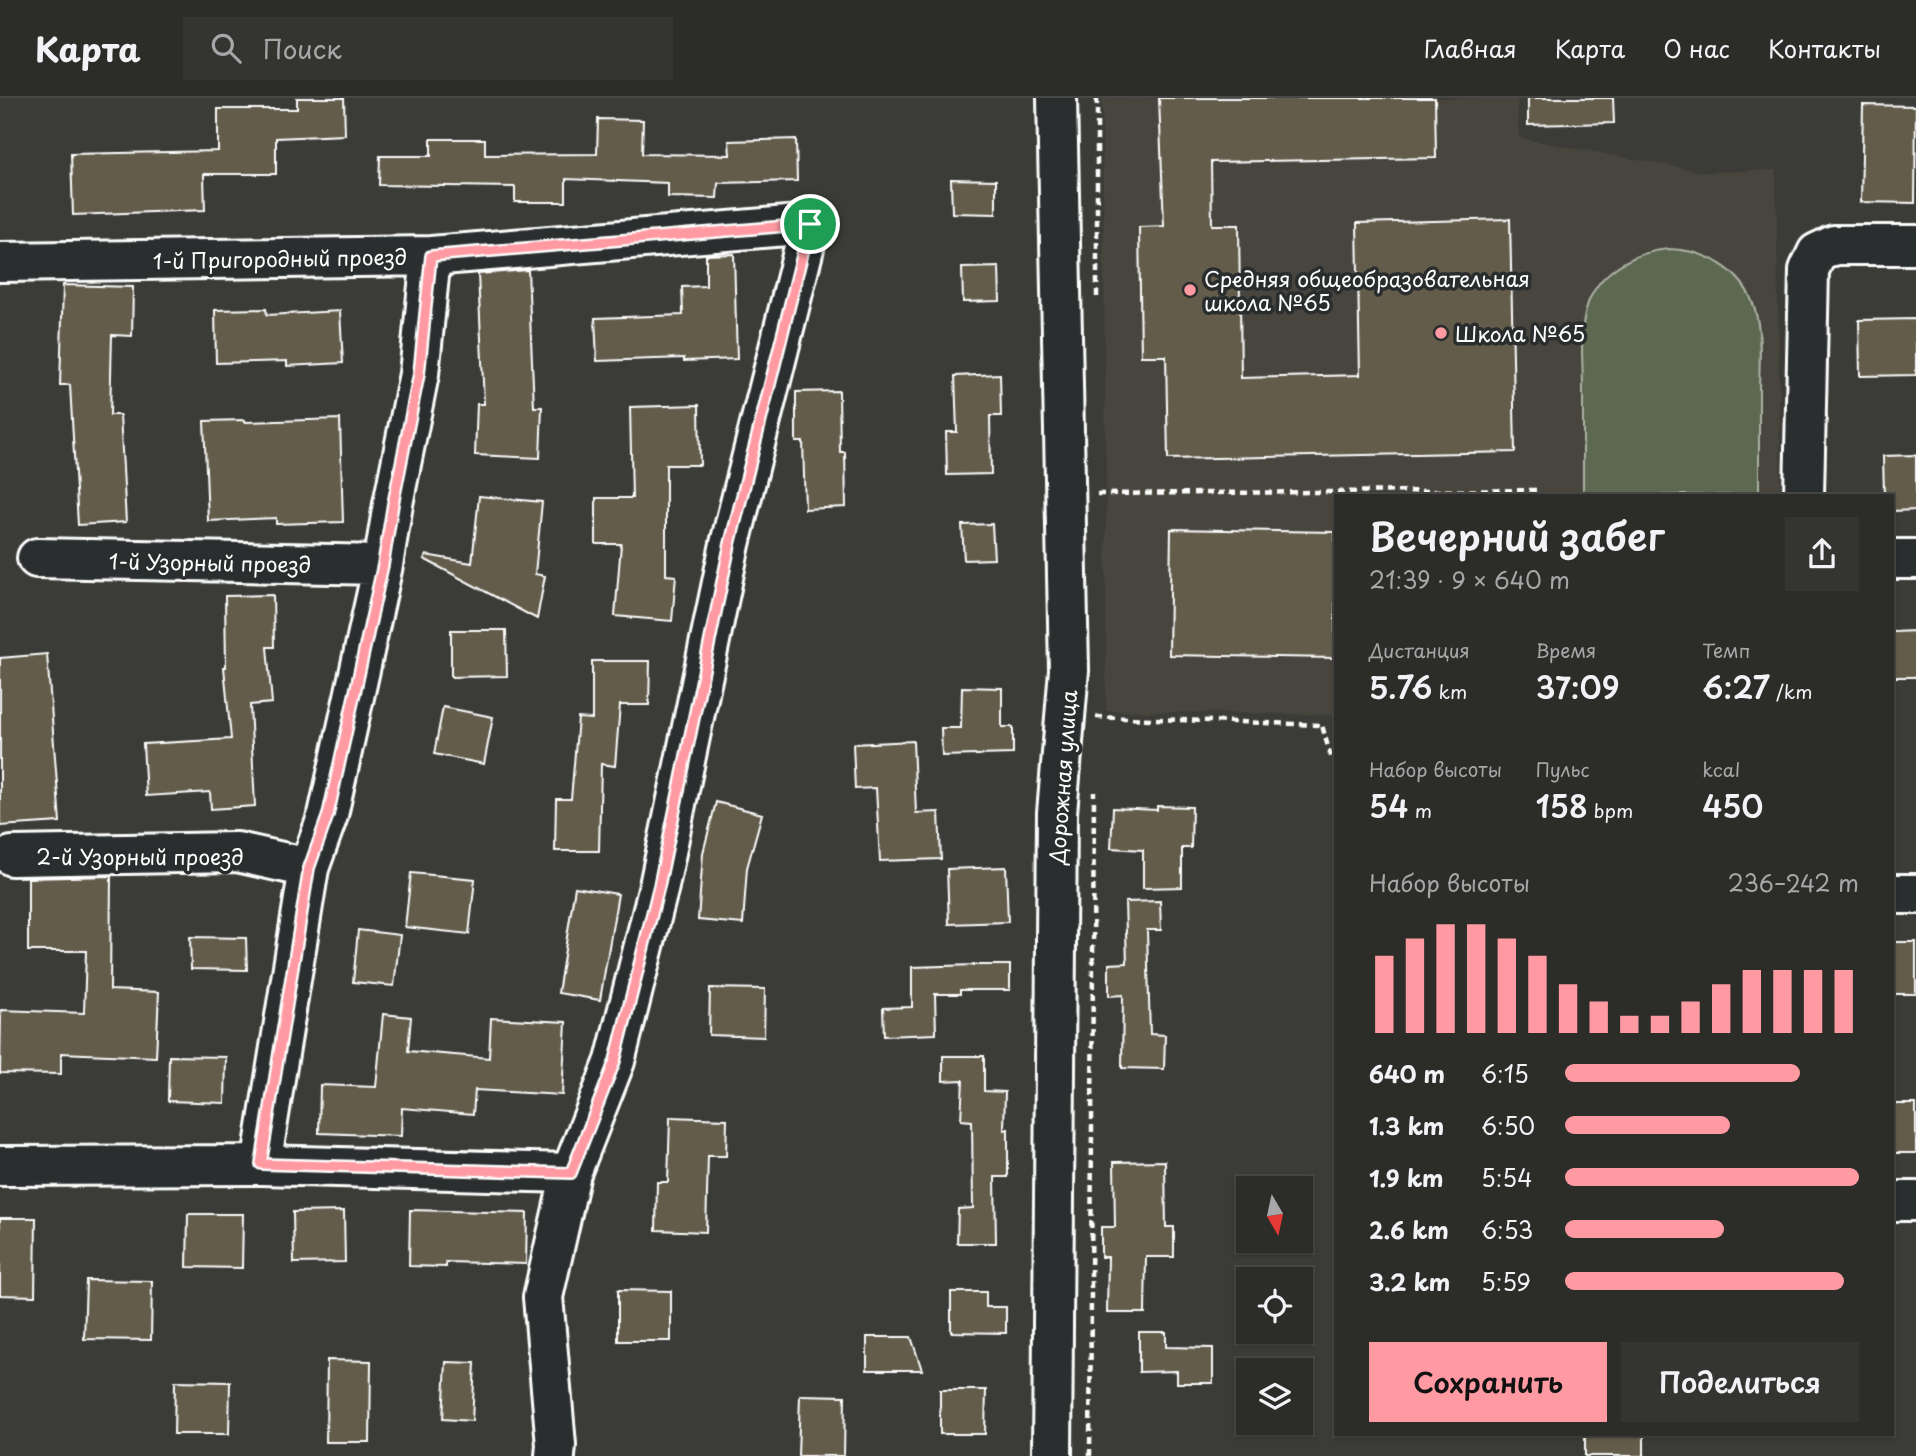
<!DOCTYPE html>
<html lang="ru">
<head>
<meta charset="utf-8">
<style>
  body { margin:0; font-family:"Playpen Sans",sans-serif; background:#343431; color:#f1f3f6; height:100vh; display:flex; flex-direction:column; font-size:26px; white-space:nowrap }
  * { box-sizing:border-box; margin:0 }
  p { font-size:23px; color:#a6a7a8 }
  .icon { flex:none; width:38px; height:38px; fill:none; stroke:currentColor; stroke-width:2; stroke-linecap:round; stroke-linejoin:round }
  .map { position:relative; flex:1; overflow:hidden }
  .panel { position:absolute; left:1334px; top:396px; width:560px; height:942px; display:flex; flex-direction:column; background:#2c2c29; border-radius:0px; box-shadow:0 2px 5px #0004,0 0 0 2px #484846 }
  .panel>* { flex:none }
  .needle { width:46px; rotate:171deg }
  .fabs { position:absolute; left:1236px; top:1078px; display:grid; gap:14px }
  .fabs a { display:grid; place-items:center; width:77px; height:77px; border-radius:0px; background:#2c2c29; box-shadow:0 2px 5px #0004,0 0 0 2px #484846; font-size:35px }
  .pin { position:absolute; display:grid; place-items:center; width:60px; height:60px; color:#fff; margin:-30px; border:4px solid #fff; border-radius:50%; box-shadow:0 2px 7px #0007 }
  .round { display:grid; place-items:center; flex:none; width:74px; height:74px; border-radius:0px; background:#343431 }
  .overview { display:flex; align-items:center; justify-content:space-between; height:119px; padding:0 35px }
  h1 { font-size:38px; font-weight:600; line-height:52px }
  .stats { display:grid; grid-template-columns:repeat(3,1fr); gap:10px; height:119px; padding:7px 35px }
  .stats div { display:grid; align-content:center }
  .stats b { font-size:30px; font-weight:600 }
  .stats small { font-size:19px; font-weight:400 }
  .stats p { font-size:19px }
  .chart { height:196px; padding:14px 35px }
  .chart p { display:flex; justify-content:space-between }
  .chart svg { width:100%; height:126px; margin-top:7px; stroke:#ff9aa2; stroke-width:6 }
  .cta { display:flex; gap:14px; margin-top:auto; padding:14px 35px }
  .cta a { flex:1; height:80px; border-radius:0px; background:#ff9aa2; color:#111; font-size:28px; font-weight:600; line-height:80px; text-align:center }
  .cta a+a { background:#343431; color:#f1f3f6 }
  ul { padding:0 35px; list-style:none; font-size:23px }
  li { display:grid; grid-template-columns:112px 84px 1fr; align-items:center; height:52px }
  li i { height:18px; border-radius:9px; background:#ff9aa2 }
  header { display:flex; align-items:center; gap:42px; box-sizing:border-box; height:98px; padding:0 35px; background:#2c2c29; border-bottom:2px solid #484846 }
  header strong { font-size:33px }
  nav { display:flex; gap:38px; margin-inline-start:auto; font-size:24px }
  .search { width:490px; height:63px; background:#343431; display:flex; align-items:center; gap:18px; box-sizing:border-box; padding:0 24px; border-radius:0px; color:#a6a7a8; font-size:26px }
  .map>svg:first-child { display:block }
  .built { fill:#47453d }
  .green { fill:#5c6850; stroke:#aeb4a8; stroke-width:2 }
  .building { fill:#645c4c; stroke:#fff; stroke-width:2 }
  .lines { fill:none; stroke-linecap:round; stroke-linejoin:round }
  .minor-casing { stroke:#fff; stroke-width:44 }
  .path { stroke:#fff; stroke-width:4.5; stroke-dasharray:7 5; stroke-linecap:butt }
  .minor { stroke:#2a2d2e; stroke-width:38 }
  .route-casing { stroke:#fff; stroke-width:14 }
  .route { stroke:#ff9aa2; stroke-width:9 }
  .poi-dot { fill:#ff9aa2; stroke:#2a2d2e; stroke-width:2.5 }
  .labels { text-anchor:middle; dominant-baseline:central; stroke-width:7; stroke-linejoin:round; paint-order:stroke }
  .street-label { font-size:21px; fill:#fff; stroke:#2a2d2e }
  .poi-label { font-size:21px; fill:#fff; stroke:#2a2d2e; text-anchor:start }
</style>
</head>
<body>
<header>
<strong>Карта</strong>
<div class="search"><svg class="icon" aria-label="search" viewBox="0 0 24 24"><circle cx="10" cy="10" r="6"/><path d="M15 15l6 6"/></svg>Поиск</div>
<nav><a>Главная</a><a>Карта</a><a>О нас</a><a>Контакты</a></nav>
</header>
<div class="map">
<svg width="1916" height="1358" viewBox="0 0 1916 1358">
  <rect width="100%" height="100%" fill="#3b3b37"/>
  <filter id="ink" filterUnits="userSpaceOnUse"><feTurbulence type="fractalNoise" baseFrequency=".0143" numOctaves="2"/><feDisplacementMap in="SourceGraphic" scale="14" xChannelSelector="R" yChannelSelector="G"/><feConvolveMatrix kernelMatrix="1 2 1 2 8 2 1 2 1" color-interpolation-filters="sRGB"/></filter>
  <g filter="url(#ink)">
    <!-- built -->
    <path class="built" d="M1102,0H1517L1519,40L1705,74L1776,72L1781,397H1335V627L1332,617L1106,613V396Z"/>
    <!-- green -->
    <path class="green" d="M1668,151C1710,152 1749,176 1757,220C1762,244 1759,271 1759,295C1759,329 1759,363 1759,397H1583C1583,362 1583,326 1583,290C1583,267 1580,243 1584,220C1591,178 1628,155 1668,151Z"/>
    <!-- building -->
    <path class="building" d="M297,0H344L345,37L276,40V76H204L205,112L73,117L71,56L218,53V11H297Z
      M1159,0H1435L1436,60L1211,64L1212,127H1239L1241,280L1360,277L1357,125L1510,121L1515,354L1168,361L1166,258H1141L1139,129L1164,128Z
      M1528,0H1613L1614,25L1528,27Z
      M1863,7L1916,8L1915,105L1861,104Z
      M598,21L643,22L642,56L730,57L729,43L796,41L797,83L718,85L717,100L668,99V85L566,81V104H515V89L379,87L380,58H431V41H485V57L597,56Z
      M951,81L996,82V116L952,115Z
      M734,156L737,261L684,263V260L597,263L595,220L683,217L682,189L706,188V157Z
      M999,169L1000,203L963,204L962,170Z
      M528,172L534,309H542L540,360L475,357L477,306H484L478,176Z
      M63,187L133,189L132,238L112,237L110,317H120L126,424L78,427L70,287H60Z
      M266,211L267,217L340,213L343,265L287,268V263L216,265L215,212Z
      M1916,221V277L1860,278L1859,222Z
      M1000,276L1001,318H990L991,376L947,377L946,334H957L955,278Z
      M839,293L840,354H845L846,409L805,411L803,344H796V294Z
      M699,307L700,367H666V477L676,478L672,523L615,518L621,446H596V400H632L630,309Z
      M340,321L343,424L276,426V420L208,423L204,323L245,322V324Z
      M1916,357V412L1892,413V397H1884L1883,358Z
      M479,398L542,404L535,476L545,478L537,521L424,461L426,457L472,465Z
      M992,426L994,461L964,462L962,427Z
      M1171,431L1335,434V560L1169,557Z
      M273,497L274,549H267L272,605L250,607L255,708L211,711L210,694L146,698L143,646L231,641L224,569H226L225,498Z
      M451,532H506L507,578L451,579Z
      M1916,533V579H1892V534Z
      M47,556L60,724L0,728V560Z
      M592,563H650L649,607H620L615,668L601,666L599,753H555L556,701H571L578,620L592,621Z
      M962,589L1002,590V629H1013V656L942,658L941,630H961Z
      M443,609L493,619L484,666L434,656Z
      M913,643L916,715L939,714L941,761L880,763L876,690L855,691L853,646Z
      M716,704L762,716L747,770L743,826L698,822L703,755Z
      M1157,708L1192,709L1191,750H1182V789L1143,790V752L1111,750L1113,710L1157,712Z
      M1006,769L1008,824L949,826L947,771Z
      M411,775L475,781L469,836L405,829Z
      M111,778L110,892L159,894L156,959L61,955V976L0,975L1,912L84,915L86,853H28V780Z
      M575,789L618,796L600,902L558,895Z
      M1160,803L1161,832H1147L1150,936L1165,937L1164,971L1122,970L1123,897L1109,898V866L1127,865L1125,804Z
      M358,832L400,837L394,888L353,884Z
      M190,839L246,840L247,872L191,871Z
      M1892,844H1916V896H1892Z
      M975,867H1010V892H960V896H935L936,936L884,938L883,910L912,909V869Z
      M710,890L765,891L764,939L709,937Z
      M383,916L411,919L408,953L489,960L491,920L566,924L562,997L475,992L473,1016L402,1010L401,1038L319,1035L320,987L376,989Z
      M169,958L226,959L225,1005L168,1003Z
      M943,958H984V993L1005,994L1004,1032L1008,1031V1079H995L996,1145H957L958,1111L973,1110L972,1023L961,1022L963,982L943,983Z
      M1892,1006H1916V1055H1892Z
      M670,1019L727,1021L726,1058H708L706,1134L656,1132L657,1084H668Z
      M1165,1063L1166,1129H1174V1159H1146L1145,1215H1107L1108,1159H1101V1129H1115L1114,1064Z
      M410,1112L527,1115L526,1166L446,1164V1169L409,1168Z
      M344,1113L345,1164L294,1165L293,1114Z
      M188,1116H243L242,1170L187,1169Z
      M0,1120H36L35,1198L0,1197Z
      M86,1182L152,1183L151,1242L84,1241Z
      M618,1192L671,1193V1243H618Z
      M951,1194H986V1209H1006V1235L951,1234Z
      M1139,1234H1166V1249L1213,1250V1285H1177V1273L1139,1274Z
      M867,1239H911L922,1272H867Z
      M327,1262L371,1263L370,1344H326Z
      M446,1264L475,1265L472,1323L443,1321Z
      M175,1283L230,1284L229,1336H174Z
      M940,1292H986L985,1336H940Z
      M800,1297L845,1298L844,1358H798Z
      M1585,1335H1644V1358H1585Z"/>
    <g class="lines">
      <defs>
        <path id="minor" d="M0,164L431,158L810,126L730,446L659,788L615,963L571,1075L543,1199L556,1347L555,1358
          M1804,397L1809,172L1817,155L1834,147H1916
          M37,460L383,467
          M1892,461H1916
          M12,758L237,754L309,770
          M1892,796H1916
          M261,1067L309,770L328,717L383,467L393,406L419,276L431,158
          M0,1068L261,1067L571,1075
          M1892,1103H1916
          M1052,1358L1057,715L1069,572L1057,0"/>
      </defs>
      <!-- minor casing -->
      <use href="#minor" class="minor-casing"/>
      <!-- path -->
      <path class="path" d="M1097,199V0
        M1097,396L1541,392
        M1096,619L1322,627L1331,660L1335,661
        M1090,1358L1094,694"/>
      <!-- minor -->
      <use href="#minor" class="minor"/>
    </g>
  </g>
  <g class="lines" filter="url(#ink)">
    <defs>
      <path id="route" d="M810,126L730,446L659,788L615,963L571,1075L261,1066L309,770L328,717L383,467L393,406L419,276L431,158Z"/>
    </defs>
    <!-- route casing -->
    <use href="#route" class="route-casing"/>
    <!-- route -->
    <use href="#route" class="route"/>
  </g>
  <!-- markers -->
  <g class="poi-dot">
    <circle cx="1190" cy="192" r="7"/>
    <circle cx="1441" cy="235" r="7"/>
  </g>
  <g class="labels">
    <!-- street labels -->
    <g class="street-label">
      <text transform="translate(280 160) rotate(-1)">1-й Пригородный проезд</text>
      <text transform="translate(210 464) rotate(1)">1-й Узорный проезд</text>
      <text transform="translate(1062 679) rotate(-86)">Дорожная улица</text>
      <text x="140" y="758">2-й Узорный проезд</text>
    </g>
    <!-- poi labels -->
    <g class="poi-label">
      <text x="1204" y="180">Средняя общеобразовательная<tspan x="1204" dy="24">школа №65</tspan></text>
      <text x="1455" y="235">Школа №65</text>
    </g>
  </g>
</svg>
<div class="fabs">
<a><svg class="needle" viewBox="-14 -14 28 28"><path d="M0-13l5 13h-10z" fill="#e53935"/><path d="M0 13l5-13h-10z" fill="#a6a7a8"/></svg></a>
<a><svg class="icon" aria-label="locate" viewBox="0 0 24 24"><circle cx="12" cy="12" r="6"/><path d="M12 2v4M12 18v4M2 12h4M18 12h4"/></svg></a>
<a><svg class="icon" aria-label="layers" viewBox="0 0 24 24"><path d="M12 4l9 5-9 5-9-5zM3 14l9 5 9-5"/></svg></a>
</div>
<div class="pin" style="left:810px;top:126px;background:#1e9e55"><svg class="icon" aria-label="arrive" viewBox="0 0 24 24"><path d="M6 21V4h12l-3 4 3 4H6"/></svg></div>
<section class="panel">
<div class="overview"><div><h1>Вечерний забег</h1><p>21:39 · 9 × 640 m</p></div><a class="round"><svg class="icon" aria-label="share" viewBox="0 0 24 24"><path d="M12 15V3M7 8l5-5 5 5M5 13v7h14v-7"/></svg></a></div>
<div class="stats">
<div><p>Дистанция</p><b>5.76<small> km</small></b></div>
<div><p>Время</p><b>37:09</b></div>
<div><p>Темп</p><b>6:27<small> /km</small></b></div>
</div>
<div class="stats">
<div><p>Набор высоты</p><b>54<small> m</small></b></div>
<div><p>Пульс</p><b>158<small> bpm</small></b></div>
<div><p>kcal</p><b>450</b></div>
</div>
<div class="chart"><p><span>Набор высоты</span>236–242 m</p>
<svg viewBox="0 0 160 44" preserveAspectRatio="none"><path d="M5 44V17M15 44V11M25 44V6M35 44V6M45 44V11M55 44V17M65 44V27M75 44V33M85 44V38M95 44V38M105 44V33M115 44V27M125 44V22M135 44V22M145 44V22M155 44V22"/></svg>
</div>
<ul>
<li><b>640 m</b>6:15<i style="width:80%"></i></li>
<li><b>1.3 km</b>6:50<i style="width:56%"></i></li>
<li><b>1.9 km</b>5:54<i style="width:100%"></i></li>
<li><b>2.6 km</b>6:53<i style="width:54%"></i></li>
<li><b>3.2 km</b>5:59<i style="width:95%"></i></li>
</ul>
<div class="cta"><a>Сохранить</a><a>Поделиться</a></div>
</section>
</div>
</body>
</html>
